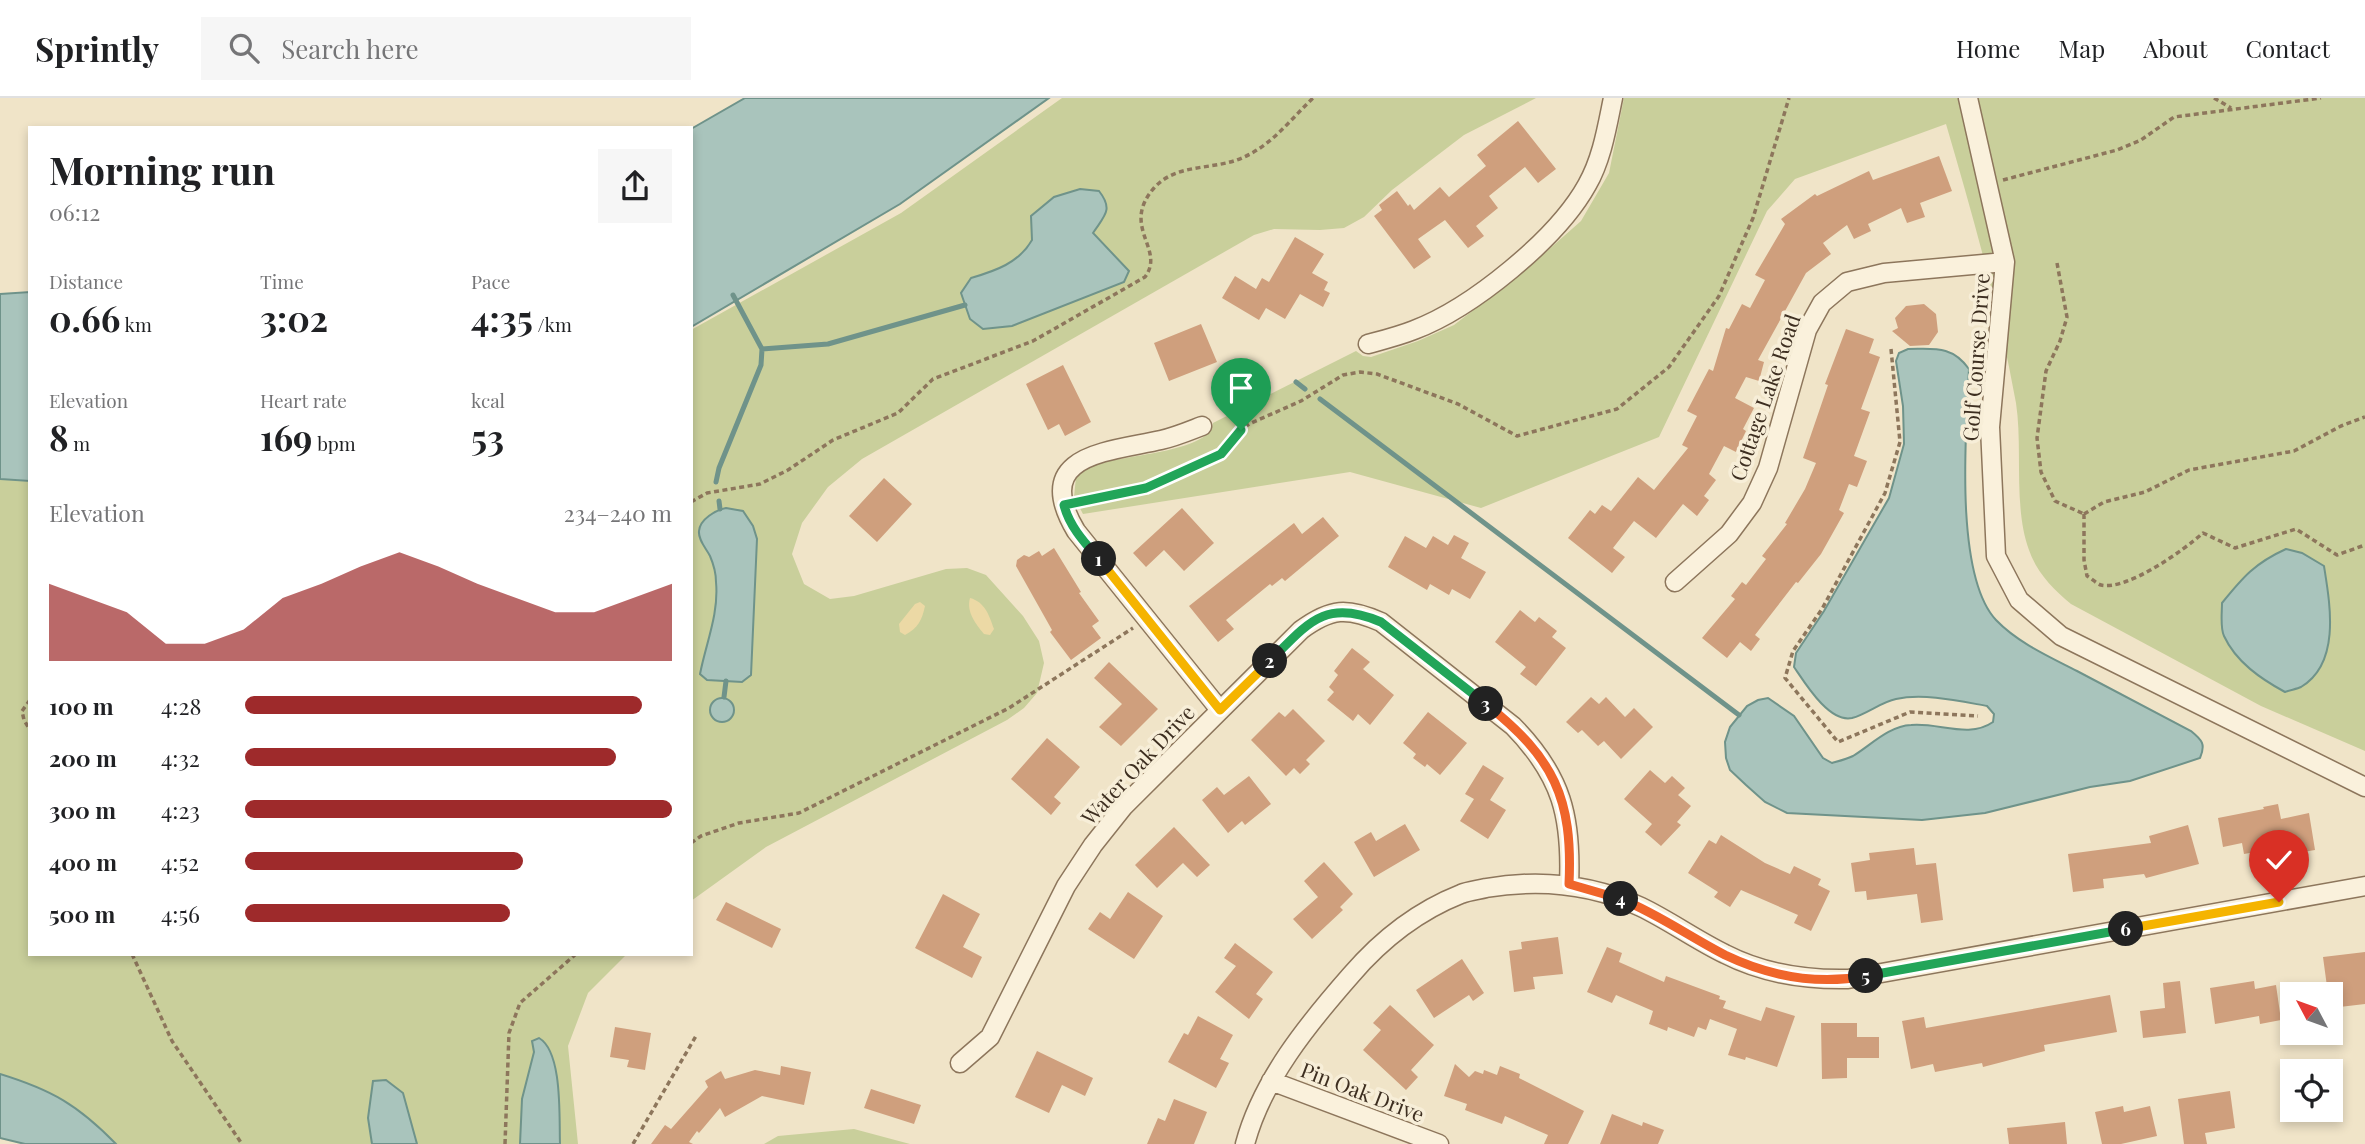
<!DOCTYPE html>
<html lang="en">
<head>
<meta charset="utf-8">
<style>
  body { margin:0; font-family:"Playfair Display",serif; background:#f6f6f6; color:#202124; height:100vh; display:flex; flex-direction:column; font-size:26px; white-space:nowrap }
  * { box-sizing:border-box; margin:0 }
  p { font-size:23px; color:#757577 }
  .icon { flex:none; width:38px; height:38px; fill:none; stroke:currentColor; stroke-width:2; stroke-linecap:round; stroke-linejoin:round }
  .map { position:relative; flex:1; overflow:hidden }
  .sheet { position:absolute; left:28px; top:28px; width:665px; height:830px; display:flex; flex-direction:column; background:#fff; border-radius:0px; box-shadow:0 4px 10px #0003 }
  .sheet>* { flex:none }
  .needle { width:46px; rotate:311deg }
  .buttons { position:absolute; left:2280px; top:884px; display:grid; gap:14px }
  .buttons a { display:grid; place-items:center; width:63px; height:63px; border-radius:0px; background:#fff; box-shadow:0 4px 10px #0003; font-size:35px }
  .pin { position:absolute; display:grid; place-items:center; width:60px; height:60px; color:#fff; margin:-72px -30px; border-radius:50% 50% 50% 0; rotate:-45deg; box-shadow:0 0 7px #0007 }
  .pin .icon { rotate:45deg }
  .km { position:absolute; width:35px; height:35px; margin:-18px; border-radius:50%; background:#222; color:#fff; font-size:19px; line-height:35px; text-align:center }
  .round { display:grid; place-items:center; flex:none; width:74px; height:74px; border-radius:0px; background:#f6f6f6 }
  .summary { display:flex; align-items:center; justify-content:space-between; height:119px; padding:0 21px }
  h1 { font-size:38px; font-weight:700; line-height:52px }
  .figures { display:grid; grid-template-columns:repeat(3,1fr); gap:10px; height:119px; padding:7px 21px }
  .figures div { display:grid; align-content:center }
  .figures b { font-size:35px; font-weight:700 }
  .figures small { font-size:19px; font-weight:400 }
  .figures p { font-size:19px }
  .chart { height:196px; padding:14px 21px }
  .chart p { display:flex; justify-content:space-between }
  .chart svg { width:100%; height:126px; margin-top:7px; fill:#9e2a2b; opacity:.7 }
  ul { padding:0 21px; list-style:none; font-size:23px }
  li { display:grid; grid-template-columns:112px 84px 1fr; align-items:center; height:52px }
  li i { height:18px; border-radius:9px; background:#9e2a2b }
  header { display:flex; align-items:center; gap:42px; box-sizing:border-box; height:98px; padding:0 35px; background:#fff; border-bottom:2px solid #e0e0e0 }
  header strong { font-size:33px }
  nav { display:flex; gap:38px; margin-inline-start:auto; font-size:24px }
  .search { width:490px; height:63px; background:#f6f6f6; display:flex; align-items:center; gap:18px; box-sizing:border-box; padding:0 24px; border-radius:0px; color:#757577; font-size:26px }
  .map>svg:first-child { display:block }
  .green { fill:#c9cf9b }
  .sand { fill:#ecd9a5 }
  .water { fill:#a9c4bc; stroke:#6f938a; stroke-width:2 }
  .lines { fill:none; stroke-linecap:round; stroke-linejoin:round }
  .stream { stroke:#6f938a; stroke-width:5 }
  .building { fill:#cf9f7d }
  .minor-casing { stroke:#8d765c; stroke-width:21 }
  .path { stroke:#8d765c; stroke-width:3.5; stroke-dasharray:5 3.5; stroke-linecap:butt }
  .minor { stroke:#faf1dc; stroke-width:18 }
  .split-1-casing { stroke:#fff; stroke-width:14 }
  .split-2-casing { stroke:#fff; stroke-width:14 }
  .split-3-casing { stroke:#fff; stroke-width:14 }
  .split-4-casing { stroke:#fff; stroke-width:14 }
  .split-5-casing { stroke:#fff; stroke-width:14 }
  .split-6-casing { stroke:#fff; stroke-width:14 }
  .split-7-casing { stroke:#fff; stroke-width:14 }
  .split-1 { stroke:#22a559; stroke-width:9 }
  .split-2 { stroke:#f5b400; stroke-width:9 }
  .split-3 { stroke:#22a559; stroke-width:9 }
  .split-4 { stroke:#f0652b; stroke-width:9 }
  .split-5 { stroke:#f0652b; stroke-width:9 }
  .split-6 { stroke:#22a559; stroke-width:9 }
  .split-7 { stroke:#f5b400; stroke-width:9 }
  .labels { text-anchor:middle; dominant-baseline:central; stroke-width:7; stroke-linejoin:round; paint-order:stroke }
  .street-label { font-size:21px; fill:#3d2e20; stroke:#f7eed8 }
</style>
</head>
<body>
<header>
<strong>Sprintly</strong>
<div class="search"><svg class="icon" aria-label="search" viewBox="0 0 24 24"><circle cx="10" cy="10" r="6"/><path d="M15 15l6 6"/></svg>Search here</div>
<nav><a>Home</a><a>Map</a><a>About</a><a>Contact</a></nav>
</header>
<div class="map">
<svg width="2365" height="1046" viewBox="0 0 2365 1046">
  <rect width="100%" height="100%" fill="#f0e4c8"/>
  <!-- green -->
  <path class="green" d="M1062,0H1536L1464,37L1392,92L1364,119L1344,130L1320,132L1274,131L1254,137L862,361L828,389L802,425L792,456L804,486L830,501L854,498L946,471L967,470L986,477L1023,518L1039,543L1044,565L1037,595L1024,610L1007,622L766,749L691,803V232L901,115Z
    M1624,0H2365V653L2261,608L2071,506C2053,491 2037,475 2029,452C2013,409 2023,350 2016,305C1999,210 1973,118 1946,26L1795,81L1767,113L1659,339L1481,410L1350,374L1083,416L1074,399L1076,379C1082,375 1088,369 1095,367C1119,357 1210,355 1213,325L1356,253L1363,258L1371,259L1418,243L1454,227L1522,175L1581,123L1609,75Z
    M0,381L30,383V856H627L588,895L568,948L578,1046H116C75,1005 55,993 0,976Z
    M854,1031L910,1046H764L778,1038Z"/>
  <!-- sand -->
  <path class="sand" d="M970,500C985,504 989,517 994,531L990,537L984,536C976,526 966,514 970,500Z
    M920,504L925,508C922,522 918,530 905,537L900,534L899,526L915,506Z"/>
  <!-- water -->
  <path class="water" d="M745,0H1049L900,106L691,229V31Z
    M1080,91L1099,93C1114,112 1104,118 1093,135L1129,173L1124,184L1012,228L983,231L970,221L961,195L971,180C995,173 1019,165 1032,142L1031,118L1054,99Z
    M30,194V383L0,381V196Z
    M1908,251C1934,251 1952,247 1969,271C1966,331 1954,477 1996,522C2018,545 2050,559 2077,573C2115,593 2153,613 2191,633C2202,642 2206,646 2200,660L2130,683L2090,689L1985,715L1922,722L1787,715L1765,704L1746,687L1730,672L1726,660L1725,644L1730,629L1747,608L1758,602L1768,600L1794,618L1823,660L1832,665C1839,663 1847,661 1853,658C1871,647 1889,628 1911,627C1938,624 1969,641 1993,624L1994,616L1987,608C1959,603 1924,595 1896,601C1881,604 1867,616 1852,620C1829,625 1805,585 1794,569L1796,555L1824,513L1889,400L1904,346L1903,308L1896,263L1899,255Z
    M726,410L743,413L753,428L757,441L751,577L742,584L707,582L700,576C706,545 719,516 716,484C716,476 713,465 710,458C706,450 698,442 699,433C700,421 716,412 726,410Z
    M2286,451L2302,455L2324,468C2330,506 2341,565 2301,589C2297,591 2290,592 2285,594C2261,581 2236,564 2224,538C2220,530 2222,515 2222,505C2243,479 2255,465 2286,451Z
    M710 612a12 12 0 1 1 24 0a12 12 0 1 1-24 0Z
    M539,940C563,954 559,1020 560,1046H520L522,1001L534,954L532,943Z
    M0,976C52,992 78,1007 116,1046H25L0,1040Z
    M386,982L403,995L417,1046H372L368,1020L373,983Z"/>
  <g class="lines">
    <!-- stream -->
    <path class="stream" d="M762,251L828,246L965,207
      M1296,284L1305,291
      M1320,301L1739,617
      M716,384L719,370L761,267L762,251L733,197
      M719,403L720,411
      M724,599L726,583"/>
  </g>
  <!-- building -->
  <path class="building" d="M1518,23L1556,71L1538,85L1525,69L1489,98L1498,110L1476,128L1484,138L1468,150L1445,122L1418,141L1431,159L1414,171L1374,118L1382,112L1379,107L1397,93L1408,108L1410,106L1414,112L1440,89L1449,99L1486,68L1477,57Z
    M1939,58L1952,93L1920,105L1925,119L1907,125L1901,110L1868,126L1871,133L1854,141L1847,127L1823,145L1831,156L1806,175L1758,262L1764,264L1759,283L1746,279L1735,300L1754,310L1743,331L1746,333L1736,354L1724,348L1709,376L1716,382L1704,398L1709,402L1697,418L1683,406L1656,440L1634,423L1613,450L1625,459L1612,475L1568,440L1590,412L1595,416L1602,407L1611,413L1638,379L1654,392L1688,350L1682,347L1697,318L1687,313L1709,271L1713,273L1726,230L1729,231L1742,206L1750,210L1765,182L1755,177L1785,126L1781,121L1815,96L1817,98L1869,73L1873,82Z
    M1295,139L1324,156L1312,175L1328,184L1324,192L1330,195L1323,209L1300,196L1285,221L1266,210L1259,222L1222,200L1235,178L1256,191L1262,180L1269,184Z
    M1924,206L1936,216L1938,234L1929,247L1910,248L1892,233L1898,230L1895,220L1906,208Z
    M1201,226L1217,264L1169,283L1154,245Z
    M1846,231L1874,241L1869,255L1880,259L1861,311L1870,314L1854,358L1867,363L1857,389L1849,386L1839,412L1844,415L1821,456L1798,485L1796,484L1755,537L1760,541L1751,553L1740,544L1727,560L1702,540L1735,501L1731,498L1742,484L1746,487L1766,461L1762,458L1787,426L1785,425L1805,391L1816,365L1803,360L1828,287L1825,286Z
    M1063,267L1091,324L1065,338L1059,326L1048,332L1026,286Z
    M884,380L912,406L877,444L849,418Z
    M1182,410L1214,445L1184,473L1164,452L1146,469L1133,455Z
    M1323,419L1339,438L1285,483L1282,480L1272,488L1270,486L1226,522L1234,531L1218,544L1189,508L1294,425L1302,436Z
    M1454,437L1469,445L1461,460L1486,474L1470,501L1452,491L1449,497L1430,486L1427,492L1388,469L1405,438L1426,450L1433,438L1448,447Z
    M1054,450L1081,494L1079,495L1099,523L1092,528L1101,540L1071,562L1050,534L1052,532L1016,468L1017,462L1024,457L1029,459L1039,453L1042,458Z
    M1520,512L1535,524L1539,519L1557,533L1552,539L1566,550L1536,588L1520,576L1526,569L1495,544Z
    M1352,550L1370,564L1363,571L1394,597L1370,627L1358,616L1353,623L1327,602L1334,594L1329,589L1338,577L1334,573Z
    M1109,564L1158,611L1121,648L1099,629L1122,606L1094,580Z
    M1591,599L1599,606L1606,599L1625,619L1634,610L1653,629L1621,661L1604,643L1598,648L1582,632L1578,635L1566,624Z
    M1293,611L1325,643L1306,662L1310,666L1300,676L1294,670L1286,678L1251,642L1279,614L1285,619Z
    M1428,614L1467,645L1440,677L1427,666L1425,669L1413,660L1416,656L1403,645Z
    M1047,640L1080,669L1054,699L1061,705L1051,717L1011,681Z
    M1483,667L1504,680L1490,702L1506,712L1488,741L1460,723L1474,701L1465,696Z
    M1650,672L1665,685L1672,678L1685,690L1678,697L1691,708L1677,724L1681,727L1661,748L1645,734L1652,726L1624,701Z
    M1249,678L1271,706L1245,727L1242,723L1228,735L1202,702L1217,689L1224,697Z
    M2278,706L2281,721L2309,715L2315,752L2273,759L2272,751L2244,756L2242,745L2223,749L2218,720L2264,711L2263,709Z
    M1405,726L1420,752L1374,779L1354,744L1371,734L1376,743Z
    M2188,727L2199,766L2146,780L2144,776L2103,781L2104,790L2073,794L2068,756L2151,745L2149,738Z
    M1174,729L1210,767L1197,779L1183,765L1157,790L1135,767Z
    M1721,737L1765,765L1790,776L1794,768L1821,781L1818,787L1830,793L1811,833L1794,825L1798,817L1741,792L1730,809L1714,799L1718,794L1688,775L1709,742L1716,746Z
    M1914,750L1916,767L1936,765L1943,822L1921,825L1917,796L1867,802L1866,793L1855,794L1851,765L1870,762L1869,755Z
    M1324,764L1353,796L1340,809L1343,812L1312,841L1293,821L1318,799L1304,783Z
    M1128,794L1163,818L1134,861L1088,831L1100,814L1110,821Z
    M943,796L980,816L963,849L982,859L972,880L915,850Z
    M726,804L781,831L772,850L716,822Z
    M1558,839L1563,876L1533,879L1535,891L1514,894L1509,853L1522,851L1521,844Z
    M1235,845L1273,874L1256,896L1263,901L1249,921L1215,894L1236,868L1224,860Z
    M1607,849L1622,855L1619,864L1664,884L1666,878L1720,898L1719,901L1726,903L1723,910L1761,923L1766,909L1795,918L1777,969L1746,959L1745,962L1728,957L1737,931L1710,921L1706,932L1698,929L1694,939L1668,929L1667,933L1649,926L1653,913L1616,897L1612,905L1587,894Z
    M2365,854V906L2331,910V896H2328L2323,859Z
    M1462,861L1484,895L1473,903L1469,897L1434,920L1416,892Z
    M2180,883L2186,935L2143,940L2140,913L2165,910L2163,885Z
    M2254,883L2255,891L2276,887L2281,922L2260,926L2259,918L2215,926L2210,890Z
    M2110,897L2117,934L2044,947L2045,953L1983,969L1982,965L1935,974L1933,966L1911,971L1902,923L1924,919L1926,930Z
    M1390,907L1434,947L1411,972L1418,979L1406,992L1363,952L1381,932L1373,925Z
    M1198,918L1233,937L1220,961L1229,965L1216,990L1168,964L1184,935L1188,937Z
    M1821,925H1857V939H1879V960H1847V980L1822,981Z
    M615,929L651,935L645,972L627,969L629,962L610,959Z
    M1037,953L1093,980L1085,998L1062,987L1049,1015L1015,999Z
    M1455,966L1469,979L1475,973L1483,976L1484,972L1497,977L1500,968L1520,976L1519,980L1584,1013L1568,1046H1544L1548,1037L1505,1018L1502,1026L1465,1012L1467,1006L1444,998Z
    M781,968L811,974L804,1007L762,998L725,1019L720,1010L699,1035L697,1033L689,1044L693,1046H651L665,1027L671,1031L708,989L705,983L721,973L725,981L755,972L780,977Z
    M871,991L921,1007L914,1026L864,1010Z
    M2230,993L2235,1030L2205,1035L2207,1046H2184L2178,1001Z
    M1174,1001L1207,1014L1194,1046H1147L1158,1020L1165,1023Z
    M2123,1008L2124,1014L2150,1008L2157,1038L2121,1046H2102L2095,1014Z
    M1612,1016L1642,1028L1643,1024L1664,1032L1658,1046H1600Z
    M2065,1024L2067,1046H2009L2007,1030Z"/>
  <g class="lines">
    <defs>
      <path id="minor" d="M1968,0L2005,164L1990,329L1996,458L2019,502L2061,538L2365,689
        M1368,246C1383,242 1399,238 1414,232C1472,210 1557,141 1587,87C1602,61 1607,29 1613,0
        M1202,328C1189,333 1175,339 1161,342C1108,354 1030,356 1076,433L1220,612
        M1675,484L1729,436L1752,405L1768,370L1807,232L1822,205L1847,184L1884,175L2005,164
        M960,965L990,939L1066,788L1093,747L1124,708L1301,532C1331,510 1347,509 1381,524L1513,628C1562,678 1572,719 1569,787
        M1271,983L1439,1046
        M1245,1046C1262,982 1308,926 1351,877C1381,842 1418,813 1461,796C1468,793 1478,792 1486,790C1539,781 1592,786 1641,809C1670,823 1696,842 1725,856C1764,876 1804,882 1848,881L2365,788"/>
    </defs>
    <!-- minor casing -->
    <use href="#minor" class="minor-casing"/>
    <!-- path -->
    <path class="path" d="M2214,0L2231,10
      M2003,82L2117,52L2141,42L2174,19L2321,0
      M2057,165L2067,219L2060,243L2046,273L2037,340L2041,374L2055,403L2084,416
      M1891,251L1900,344L1885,395L1822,511L1793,553L1785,580L1838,644L1910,614L1978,618
      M691,404L707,395L760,386L788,372L833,342L898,315L933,281L1033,243L1145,179C1166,151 1120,129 1154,90C1177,64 1215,73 1244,59C1273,46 1291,21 1313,0
      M1079,404L1146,390L1221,356L1241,332L1249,326L1301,303L1343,277L1360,274L1377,276L1458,306L1517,338L1617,311L1669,269L1719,198L1753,120L1789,0
      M2084,416V462L2087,478C2091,480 2097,486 2101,487C2127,493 2184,452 2203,435L2235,450L2296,431L2337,457L2365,447
      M2084,416L2104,404L2145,394L2189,372L2294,353L2341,328L2365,319
      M30,602L22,613L24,622L30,632
      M691,745L701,738L739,725L799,715L1009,610L1133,530
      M132,856L172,943L242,1046
      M505,1046L509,935L520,905L576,856
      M633,1046L696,938"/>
    <!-- minor -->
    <use href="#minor" class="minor"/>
  </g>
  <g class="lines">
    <defs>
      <path id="split-1" d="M1099,461C1085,445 1069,428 1064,407L1146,390L1221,356L1241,332"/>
      <path id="split-2" d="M1099,461L1220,612L1270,563"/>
      <path id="split-3" d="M1270,563C1308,525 1325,500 1381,524L1486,606"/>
      <path id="split-4" d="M1486,606C1554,660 1573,700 1569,786L1621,801"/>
      <path id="split-5" d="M1621,801C1658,816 1690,839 1725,857C1769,878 1818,887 1866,878"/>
      <path id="split-6" d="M1866,878L2126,831"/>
      <path id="split-7" d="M2126,831L2279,804"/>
    </defs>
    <!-- split-1 casing -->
    <use href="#split-1" class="split-1-casing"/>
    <!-- split-2 casing -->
    <use href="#split-2" class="split-2-casing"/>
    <!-- split-3 casing -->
    <use href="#split-3" class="split-3-casing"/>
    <!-- split-4 casing -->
    <use href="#split-4" class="split-4-casing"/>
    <!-- split-5 casing -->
    <use href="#split-5" class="split-5-casing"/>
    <!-- split-6 casing -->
    <use href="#split-6" class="split-6-casing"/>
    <!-- split-7 casing -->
    <use href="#split-7" class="split-7-casing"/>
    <!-- split-1 -->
    <use href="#split-1" class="split-1"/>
    <!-- split-2 -->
    <use href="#split-2" class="split-2"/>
    <!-- split-3 -->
    <use href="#split-3" class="split-3"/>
    <!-- split-4 -->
    <use href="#split-4" class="split-4"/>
    <!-- split-5 -->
    <use href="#split-5" class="split-5"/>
    <!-- split-6 -->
    <use href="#split-6" class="split-6"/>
    <!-- split-7 -->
    <use href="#split-7" class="split-7"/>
  </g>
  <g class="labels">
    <!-- street labels -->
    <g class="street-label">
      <text transform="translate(1975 259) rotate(-86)">Golf Course Drive</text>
      <text transform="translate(1764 299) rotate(-71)">Cottage Lake Road</text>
      <text transform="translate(1137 666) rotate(-47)">Water Oak Drive</text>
      <text transform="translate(1363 993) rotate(21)">Pin Oak Drive</text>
    </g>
  </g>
</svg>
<div class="buttons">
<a><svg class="needle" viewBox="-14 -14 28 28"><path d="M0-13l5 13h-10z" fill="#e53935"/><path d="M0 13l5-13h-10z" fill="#757577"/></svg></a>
<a><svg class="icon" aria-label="locate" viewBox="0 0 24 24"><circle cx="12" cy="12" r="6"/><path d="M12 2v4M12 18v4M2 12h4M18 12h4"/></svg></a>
</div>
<div class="pin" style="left:1241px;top:332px;background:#1e9e55"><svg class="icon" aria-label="arrive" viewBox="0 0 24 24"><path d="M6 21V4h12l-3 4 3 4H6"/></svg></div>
<div class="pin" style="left:2279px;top:804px;background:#d93025"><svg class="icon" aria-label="check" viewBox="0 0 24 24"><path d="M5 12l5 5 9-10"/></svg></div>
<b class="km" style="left:1099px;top:461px">1</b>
<b class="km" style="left:1270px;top:563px">2</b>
<b class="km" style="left:1486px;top:606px">3</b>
<b class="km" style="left:1621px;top:801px">4</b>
<b class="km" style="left:1866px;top:878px">5</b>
<b class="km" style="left:2126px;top:831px">6</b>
<section class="sheet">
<div class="summary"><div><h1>Morning run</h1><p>06:12</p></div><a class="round"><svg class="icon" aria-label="share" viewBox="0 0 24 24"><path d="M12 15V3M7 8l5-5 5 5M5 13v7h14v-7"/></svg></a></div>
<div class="figures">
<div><p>Distance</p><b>0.66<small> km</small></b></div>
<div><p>Time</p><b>3:02</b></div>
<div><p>Pace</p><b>4:35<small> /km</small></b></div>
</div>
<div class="figures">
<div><p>Elevation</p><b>8<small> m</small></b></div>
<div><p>Heart rate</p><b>169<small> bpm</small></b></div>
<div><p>kcal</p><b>53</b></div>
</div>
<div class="chart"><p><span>Elevation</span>234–240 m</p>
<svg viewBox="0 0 160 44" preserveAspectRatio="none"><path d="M0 44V17L10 22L20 27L30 38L40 38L50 33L60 22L70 17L80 11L90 6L100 11L110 17L120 22L130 27L140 27L150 22L160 17V44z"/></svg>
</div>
<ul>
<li><b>100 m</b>4:28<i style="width:93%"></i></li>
<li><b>200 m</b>4:32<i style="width:87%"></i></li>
<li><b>300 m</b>4:23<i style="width:100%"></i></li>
<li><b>400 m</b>4:52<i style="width:65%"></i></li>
<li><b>500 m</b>4:56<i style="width:62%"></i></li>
</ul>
</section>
</div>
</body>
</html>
